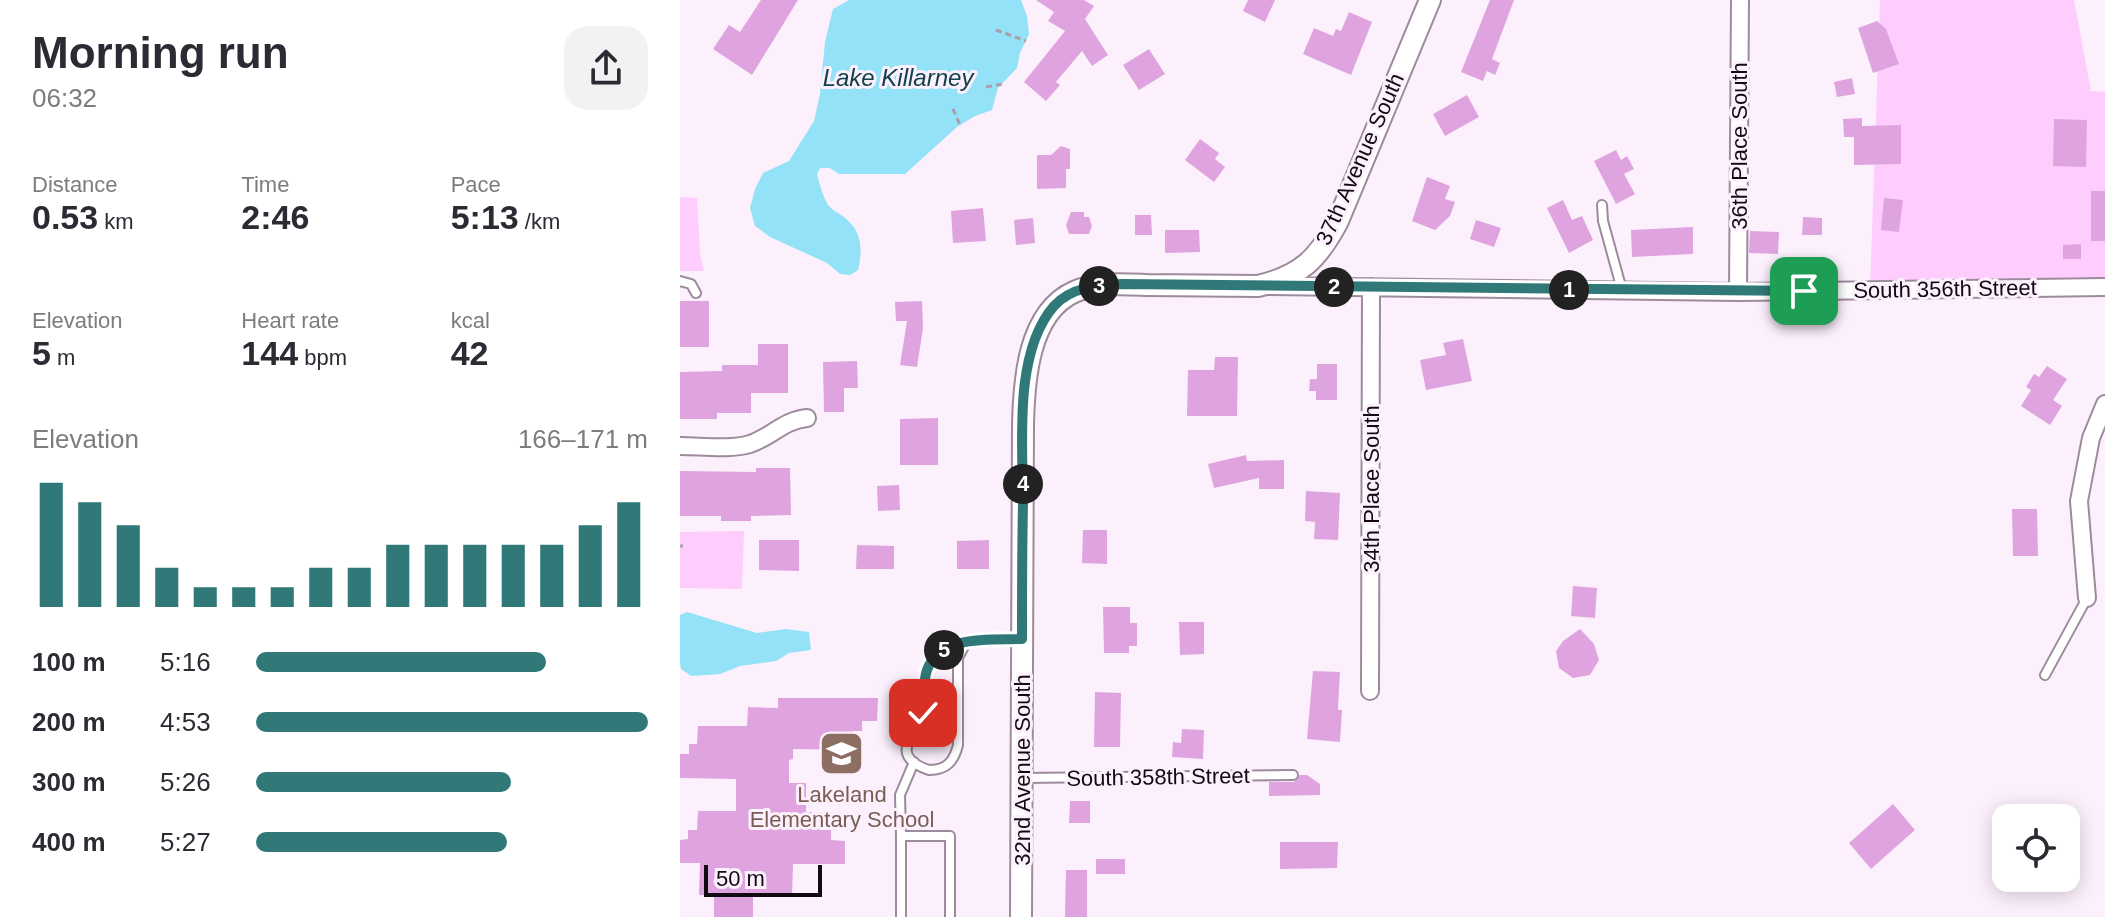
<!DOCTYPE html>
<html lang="en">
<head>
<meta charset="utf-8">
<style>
  body { margin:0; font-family:Arial,sans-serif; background:#f2f2f3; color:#2b2b33; height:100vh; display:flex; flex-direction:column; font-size:30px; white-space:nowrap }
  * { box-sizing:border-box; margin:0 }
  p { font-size:26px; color:#7c7c81 }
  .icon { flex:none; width:44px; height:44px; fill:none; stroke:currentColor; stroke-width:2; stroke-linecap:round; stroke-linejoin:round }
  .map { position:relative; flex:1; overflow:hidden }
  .details { display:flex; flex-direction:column; background:#fff; width:680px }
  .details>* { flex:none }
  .controls { position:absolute; left:1312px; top:804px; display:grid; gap:16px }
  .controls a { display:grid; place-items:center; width:88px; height:88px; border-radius:16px; background:#fff; box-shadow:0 4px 20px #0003; font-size:40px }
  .scale { position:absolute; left:24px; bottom:20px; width:118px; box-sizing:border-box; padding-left:8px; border:4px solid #110a11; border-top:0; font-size:22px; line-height:28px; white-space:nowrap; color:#110a11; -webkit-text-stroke:6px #fdf0fd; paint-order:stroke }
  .pin { position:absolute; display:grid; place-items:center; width:68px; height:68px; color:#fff; margin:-34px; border-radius:16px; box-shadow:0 4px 12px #0006 }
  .km { position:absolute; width:40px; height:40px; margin:-20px; border-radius:50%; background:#222; color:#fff; font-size:22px; line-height:40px; text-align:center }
  .round { display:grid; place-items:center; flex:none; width:84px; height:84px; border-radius:24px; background:#f2f2f3 }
  .summary { display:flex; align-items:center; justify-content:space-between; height:136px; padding:0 32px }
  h1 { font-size:44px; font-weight:800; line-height:60px }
  .metrics { display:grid; grid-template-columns:repeat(3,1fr); gap:12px; height:136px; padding:8px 32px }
  .metrics div { display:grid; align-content:center }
  .metrics b { font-size:34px; font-weight:800 }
  .metrics small { font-size:22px; font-weight:400 }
  .metrics p { font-size:22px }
  .chart { height:224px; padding:16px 32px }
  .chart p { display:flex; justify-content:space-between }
  .chart svg { width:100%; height:144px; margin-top:8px; stroke:#307978; stroke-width:6 }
  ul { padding:0 32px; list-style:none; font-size:26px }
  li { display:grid; grid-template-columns:128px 96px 1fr; align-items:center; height:60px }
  li i { height:20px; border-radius:10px; background:#307978 }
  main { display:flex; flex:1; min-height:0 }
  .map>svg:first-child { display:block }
  .green { fill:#fecdfd }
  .water { fill:#93e2f7 }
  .building { fill:#dfa4df }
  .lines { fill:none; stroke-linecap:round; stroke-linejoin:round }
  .service-casing { stroke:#9e8a9d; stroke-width:12 }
  .minor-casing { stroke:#9e8a9d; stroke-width:20 }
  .tertiary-casing { stroke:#9e8a9d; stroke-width:24 }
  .path { stroke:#a99ea9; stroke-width:3; stroke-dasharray:6 4; stroke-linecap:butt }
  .service { stroke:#fff; stroke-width:8 }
  .minor { stroke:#fff; stroke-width:16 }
  .tertiary { stroke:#fff; stroke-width:20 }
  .route-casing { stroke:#fff; stroke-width:16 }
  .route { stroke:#307978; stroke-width:10 }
  .labels { text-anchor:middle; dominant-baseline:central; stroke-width:6; stroke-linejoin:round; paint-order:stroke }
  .street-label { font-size:22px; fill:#110a11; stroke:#fdf0fd }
  .education-label { font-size:22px; fill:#785e54; stroke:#fdf0fd }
  .water-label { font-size:24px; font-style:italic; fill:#11414c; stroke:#fdf0fd }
</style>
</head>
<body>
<main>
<section class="details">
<div class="summary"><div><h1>Morning run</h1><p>06:32</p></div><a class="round"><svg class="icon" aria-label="share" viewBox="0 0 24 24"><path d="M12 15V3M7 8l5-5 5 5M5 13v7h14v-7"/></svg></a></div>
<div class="metrics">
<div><p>Distance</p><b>0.53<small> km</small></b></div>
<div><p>Time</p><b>2:46</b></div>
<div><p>Pace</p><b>5:13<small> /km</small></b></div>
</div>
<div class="metrics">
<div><p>Elevation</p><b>5<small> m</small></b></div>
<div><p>Heart rate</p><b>144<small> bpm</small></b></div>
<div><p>kcal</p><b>42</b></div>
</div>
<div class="chart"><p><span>Elevation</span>166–171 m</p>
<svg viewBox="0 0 160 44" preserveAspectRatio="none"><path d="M5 44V6M15 44V12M25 44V19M35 44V32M45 44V38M55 44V38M65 44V38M75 44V32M85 44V32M95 44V25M105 44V25M115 44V25M125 44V25M135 44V25M145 44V19M155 44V12"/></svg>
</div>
<ul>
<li><b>100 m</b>5:16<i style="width:74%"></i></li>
<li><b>200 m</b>4:53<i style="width:100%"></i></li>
<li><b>300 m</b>5:26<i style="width:65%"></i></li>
<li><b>400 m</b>5:27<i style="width:64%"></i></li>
</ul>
</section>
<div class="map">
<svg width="1425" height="917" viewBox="0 0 1425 917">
  <rect width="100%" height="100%" fill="#fdf0fd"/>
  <!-- green -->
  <path class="green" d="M1200,0H1394L1411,91L1425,92V292L1190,290Z
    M0,197L17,198L20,253L24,271H0Z
    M64,531L62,589L0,588V532Z"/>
  <!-- water -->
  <path class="water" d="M169,0H341L347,16L349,34L340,53L337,68L318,88L312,110L295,116L277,127L225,174H159L150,168H140L137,174C139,183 143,196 148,205C152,210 159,213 164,217C182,231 183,248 178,270L170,275L160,274L147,263L90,237L75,226L70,208L75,189L83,173L109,161L134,121L140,94L145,42L153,9Z
    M7,612L77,633L106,629L129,632L131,650L109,653L96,661L60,666L40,674L11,676L1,669L0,663V615Z"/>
  <!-- building -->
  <path class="building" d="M81,0H118L72,75L33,49L49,25L60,32Z
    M356,0H404L414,6L405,19L428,55L412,66L402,51L376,82L380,85L366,101L344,82L385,31L368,21L374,12Z
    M568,0H595L585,22L563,11Z
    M810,0H834L812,59L820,63L815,75L807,71L803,81L781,72Z
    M669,12L692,22L671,75L623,54L634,28L653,36L656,29L661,31Z
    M1197,21L1206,29L1219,64L1193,73L1178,28Z
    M469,49L485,74L459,90L443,65Z
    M1172,78L1175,94L1157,97L1154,82Z
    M787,95L799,117L765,136L753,114Z
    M1182,118V126L1221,125V164L1174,165V137H1164L1163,119Z
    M1374,119L1407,120L1406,167L1373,166Z
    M520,139L539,153L535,159L545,167L534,182L505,160Z
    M381,146L390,149V169H386V188L357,189V155H371Z
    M936,150L941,160L947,156L954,169L944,174L955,194L936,204L914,161Z
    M747,177L770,186L765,199L775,202L770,216L755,230L732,221Z
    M1411,191H1425V241H1411Z
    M1204,198L1223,200L1219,232L1201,230Z
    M883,200L892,220L902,216L913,240L889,253L867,208Z
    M303,208L306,241L273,243L271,211Z
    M391,212H404V217H409L412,226L409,234H389L386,225Z
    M455,215H471L472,235H455Z
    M1123,217L1142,218V235H1122Z
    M353,218L355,243L336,245L334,220Z
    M796,220L821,228L814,247L790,239Z
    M1013,227V254L952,257L951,230Z
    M485,230H519L520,252L485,253Z
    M1070,231L1099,232L1098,254L1069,253Z
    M1401,244V259H1383V245Z
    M0,301H29V347H0Z
    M242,301L243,328L237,367L220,365L227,321H216L215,302Z
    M783,339L792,381L746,390L740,360L766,355L763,343Z
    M78,344H108V393H71V413H37V419H0V372L42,371V365H78Z
    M535,357H558L557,416H507L508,370H534Z
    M177,361L178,388H164V412H144L143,362Z
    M637,364H657V400H636V391H629L630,379H637Z
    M1367,366L1387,379L1373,400L1382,406L1370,425L1341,406L1351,390L1346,387L1354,374L1359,377Z
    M258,418V465H220V419Z
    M566,455L567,461L604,460V489H579V478L534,488L528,464Z
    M76,468H110L111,515L71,516V521H41V516H0V471L76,472Z
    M219,485L220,510L198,511L197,486Z
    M626,491L660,493L658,540L634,539L635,522L625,521Z
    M1332,509H1357L1358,556H1333Z
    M403,530H427V564L402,563Z
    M79,540H119V571L79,570Z
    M309,540V569H277V541Z
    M177,545L214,546V569H176Z
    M893,586L917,588L915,618L891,616Z
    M423,607H450V623H457V646H449V653H424Z
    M499,622H524V654L500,655Z
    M900,629L914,644L919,660L910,675L893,678L879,668L876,651L883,641Z
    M633,671L660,672L658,710H662L660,742L627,739Z
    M415,692L441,693L440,747H414Z
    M98,698H198L197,721H182V731H173V750L113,749V759L109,760V783H126V812H142V830H151V840L165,841V864H113L112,896H73V917H34V895H19L20,863H0V840L8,839V830H17L18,811H56V779L0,778V754H9V744H17L18,726H67L68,707L98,708Z
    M502,729L524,730L523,759L492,757L493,742L501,743Z
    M620,775H627L640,784V795L589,796V782H614Z
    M390,801H410V823H389Z
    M1213,804L1235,830L1191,869L1169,843Z
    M600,842H658L657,868L600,869Z
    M416,859H445V874H416Z
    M386,870H407V917H385Z"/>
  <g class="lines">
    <defs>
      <path id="service" d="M922,205L923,221L942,290
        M0,281L11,284L16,293
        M287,641L278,658V745C274,761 267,770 249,770C204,755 240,731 244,706C248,687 241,670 258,655C280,636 313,640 341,639
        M1365,675L1407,598
        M343,778L613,775
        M221,836L220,795L234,762
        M221,917V836H270V917"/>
      <path id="minor" d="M587,286L1058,292L1425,287
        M1058,292L1060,0
        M0,446C22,446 49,450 70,444C91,437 104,420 127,418
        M1407,598L1399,501L1411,438L1425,404
        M690,691L691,287"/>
      <path id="tertiary" d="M341,917L343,424C344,381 348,313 394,292C416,282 443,284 467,285C504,285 541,286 578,286C621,276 638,259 658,221L750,0"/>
    </defs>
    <!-- service casing -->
    <use href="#service" class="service-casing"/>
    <!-- minor casing -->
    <use href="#minor" class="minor-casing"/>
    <!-- tertiary casing -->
    <use href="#tertiary" class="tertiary-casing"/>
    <!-- path -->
    <path class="path" d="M316,30L346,41
      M306,87L323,84
      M273,109L280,125
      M0,546H3"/>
    <!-- service -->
    <use href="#service" class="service"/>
    <!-- minor -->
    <use href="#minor" class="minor"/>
    <!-- tertiary -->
    <use href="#tertiary" class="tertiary"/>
  </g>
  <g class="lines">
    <defs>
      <path id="route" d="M243,713C246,699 242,683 247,670C260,634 312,640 342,639C342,594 342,549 343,503C343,445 333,353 374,306C391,287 418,285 442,284L1124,291"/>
    </defs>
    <!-- route casing -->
    <use href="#route" class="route-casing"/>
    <!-- route -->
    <use href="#route" class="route"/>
  </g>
  <!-- icons -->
  <defs>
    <symbol id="school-square" viewBox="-11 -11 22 22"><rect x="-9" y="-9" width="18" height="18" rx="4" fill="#8d6e63" stroke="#fdf0fd"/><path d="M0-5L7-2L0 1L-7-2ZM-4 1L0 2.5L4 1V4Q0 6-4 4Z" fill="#fff"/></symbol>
  </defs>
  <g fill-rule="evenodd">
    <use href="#school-square" x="136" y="728" width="51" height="51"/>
  </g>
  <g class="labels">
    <!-- street labels -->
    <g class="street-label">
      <text transform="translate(1059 146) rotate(-90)">36th Place South</text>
      <text transform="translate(680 159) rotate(-66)">37th Avenue South</text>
      <text transform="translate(1265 289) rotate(-1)">South 356th Street</text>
      <text transform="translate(691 489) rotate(-90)">34th Place South</text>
      <text transform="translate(342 770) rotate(-90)">32nd Avenue South</text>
      <text transform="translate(478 777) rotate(-1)">South 358th Street</text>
    </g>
    <!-- education labels -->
    <g class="education-label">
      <text x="162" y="794">Lakeland<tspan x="162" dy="25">Elementary School</tspan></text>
    </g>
    <!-- water labels -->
    <g class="water-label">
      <text x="218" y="77">Lake Killarney</text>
    </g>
  </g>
</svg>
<div class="controls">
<a><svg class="icon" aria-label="locate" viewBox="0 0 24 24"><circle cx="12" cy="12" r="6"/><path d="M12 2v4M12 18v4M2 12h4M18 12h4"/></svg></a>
</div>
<div class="scale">50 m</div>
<div class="pin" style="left:1124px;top:291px;background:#1e9e55"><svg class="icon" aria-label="arrive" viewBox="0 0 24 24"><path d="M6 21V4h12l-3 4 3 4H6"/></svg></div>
<div class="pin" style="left:243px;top:713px;background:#d93025"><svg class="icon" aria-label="check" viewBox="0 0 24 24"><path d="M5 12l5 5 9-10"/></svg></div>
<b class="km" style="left:889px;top:290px">1</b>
<b class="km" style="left:654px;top:287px">2</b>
<b class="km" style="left:419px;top:286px">3</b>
<b class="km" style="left:343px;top:484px">4</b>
<b class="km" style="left:264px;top:650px">5</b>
</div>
</main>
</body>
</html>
